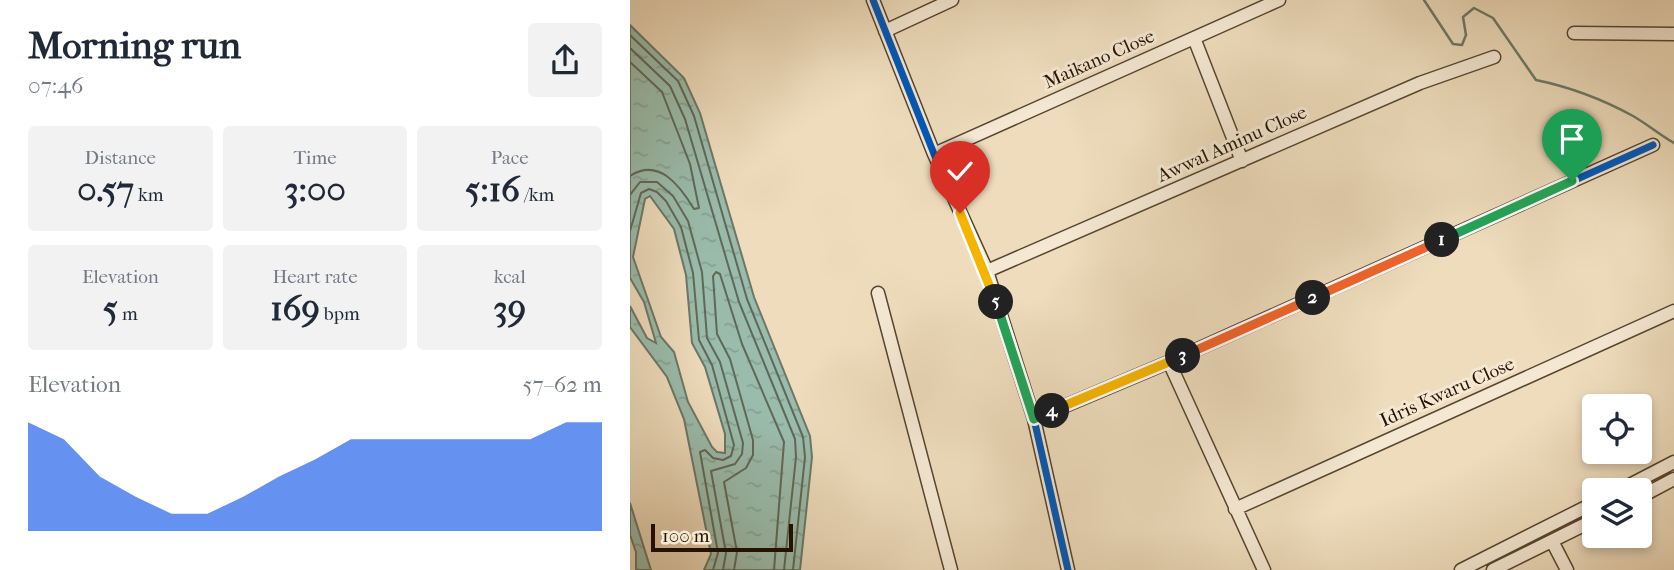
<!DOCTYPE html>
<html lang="en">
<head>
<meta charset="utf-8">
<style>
  body { margin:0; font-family:"IM FELL French Canon",serif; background:#f2f2f3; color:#1f2937; height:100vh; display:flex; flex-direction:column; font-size:26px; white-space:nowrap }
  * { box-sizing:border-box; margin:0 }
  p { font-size:23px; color:#747a83 }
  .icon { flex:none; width:38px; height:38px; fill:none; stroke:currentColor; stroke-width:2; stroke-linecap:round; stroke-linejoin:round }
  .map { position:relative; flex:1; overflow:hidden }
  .panel { display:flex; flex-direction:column; background:#fff; width:630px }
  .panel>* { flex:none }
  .controls { position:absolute; left:952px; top:394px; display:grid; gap:14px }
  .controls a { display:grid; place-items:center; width:70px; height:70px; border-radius:7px; background:#fff; box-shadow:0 4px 10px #0003; font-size:35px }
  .scale { position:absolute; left:21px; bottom:18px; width:142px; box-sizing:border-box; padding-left:7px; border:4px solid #251300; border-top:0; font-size:19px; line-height:24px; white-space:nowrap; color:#251300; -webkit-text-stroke:5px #f4e8d3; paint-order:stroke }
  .pin { position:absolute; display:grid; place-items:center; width:60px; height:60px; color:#fff; margin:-72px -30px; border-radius:50% 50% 50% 0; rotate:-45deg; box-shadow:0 0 7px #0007 }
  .pin .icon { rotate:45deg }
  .km { position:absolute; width:35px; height:35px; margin:-18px; border-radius:50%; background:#222; color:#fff; font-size:19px; line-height:35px; text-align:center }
  .round { display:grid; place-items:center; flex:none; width:74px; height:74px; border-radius:7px; background:#f2f2f3 }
  .head { display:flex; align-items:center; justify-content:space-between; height:119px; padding:0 28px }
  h1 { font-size:38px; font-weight:700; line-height:52px }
  .figures { display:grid; grid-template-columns:repeat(3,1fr); gap:10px; height:119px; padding:7px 28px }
  .figures div { display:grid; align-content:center; border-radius:7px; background:#f2f2f3; text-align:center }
  .figures b { font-size:35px; font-weight:700 }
  .figures small { font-size:19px; font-weight:400 }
  .figures p { font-size:19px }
  .chart { height:196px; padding:14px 28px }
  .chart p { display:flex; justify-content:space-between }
  .chart svg { width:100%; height:126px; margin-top:7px; fill:#2563eb; opacity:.7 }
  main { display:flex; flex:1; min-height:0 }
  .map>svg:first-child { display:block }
  .water { fill:url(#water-ripples); stroke:#6b7867; stroke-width:2; fill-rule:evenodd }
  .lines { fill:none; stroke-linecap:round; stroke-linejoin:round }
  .shore { stroke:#606856; stroke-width:2 }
  .stream { stroke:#6b7867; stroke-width:2.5 }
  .minor-casing { stroke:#57452f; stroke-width:15 }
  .minor { stroke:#f4e8d3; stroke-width:12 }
  .cycleway-casing { stroke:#f4e8d3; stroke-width:11 }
  .cycleway { stroke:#0057b8; stroke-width:7 }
  .split-1-casing { stroke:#fff; stroke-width:14 }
  .split-2-casing { stroke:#fff; stroke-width:14 }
  .split-3-casing { stroke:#fff; stroke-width:14 }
  .split-4-casing { stroke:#fff; stroke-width:14 }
  .split-5-casing { stroke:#fff; stroke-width:14 }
  .split-6-casing { stroke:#fff; stroke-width:14 }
  .split-1 { stroke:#22a559; stroke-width:9 }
  .split-2 { stroke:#f0652b; stroke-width:9 }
  .split-3 { stroke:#f0652b; stroke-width:9 }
  .split-4 { stroke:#f5b400; stroke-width:9 }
  .split-5 { stroke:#22a559; stroke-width:9 }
  .split-6 { stroke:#f5b400; stroke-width:9 }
  .labels { text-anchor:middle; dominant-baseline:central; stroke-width:6; stroke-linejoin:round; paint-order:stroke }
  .street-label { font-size:19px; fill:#251300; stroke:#f4e8d3 }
</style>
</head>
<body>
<main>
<section class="panel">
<div class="head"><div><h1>Morning run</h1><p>07:46</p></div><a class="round"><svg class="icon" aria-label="share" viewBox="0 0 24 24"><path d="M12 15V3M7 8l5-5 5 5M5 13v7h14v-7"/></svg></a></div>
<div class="figures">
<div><p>Distance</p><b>0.57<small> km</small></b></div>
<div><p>Time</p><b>3:00</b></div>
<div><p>Pace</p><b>5:16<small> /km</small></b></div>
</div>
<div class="figures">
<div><p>Elevation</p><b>5<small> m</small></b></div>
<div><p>Heart rate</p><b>169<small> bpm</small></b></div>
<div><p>kcal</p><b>39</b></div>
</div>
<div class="chart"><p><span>Elevation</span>57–62 m</p>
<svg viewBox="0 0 160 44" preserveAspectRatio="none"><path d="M0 44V6L10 12L20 25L30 32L40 38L50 38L60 32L70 25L80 19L90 12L100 12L110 12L120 12L130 12L140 12L150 6L160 6V44z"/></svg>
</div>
</section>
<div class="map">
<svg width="1044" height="570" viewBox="0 0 1044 570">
  <defs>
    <pattern id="water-ripples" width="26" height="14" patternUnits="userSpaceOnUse" patternTransform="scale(1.75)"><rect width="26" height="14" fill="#9abcac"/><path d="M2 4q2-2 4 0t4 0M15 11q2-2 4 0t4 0" fill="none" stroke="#85a192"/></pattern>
  </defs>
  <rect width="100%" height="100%" fill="#eedcbc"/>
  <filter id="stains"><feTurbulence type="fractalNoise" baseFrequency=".00286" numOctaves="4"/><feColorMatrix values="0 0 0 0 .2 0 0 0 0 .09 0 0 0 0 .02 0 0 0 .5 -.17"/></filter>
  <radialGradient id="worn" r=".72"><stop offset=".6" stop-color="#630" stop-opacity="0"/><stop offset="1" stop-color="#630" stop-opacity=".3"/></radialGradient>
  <!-- water -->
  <path class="water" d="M0,25L54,78L70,113L124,297L180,436L182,457L170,570H74L81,554L54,419L37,377L0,327V306L17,338L26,343L14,302L0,278ZM20,196L44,229L56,275L62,343L75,367L95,434V453L87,452L82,447L58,402L44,352L31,337L3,257L15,199Z
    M0,503L21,570H6V552L0,535Z"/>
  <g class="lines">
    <!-- shore -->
    <path class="shore" d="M0,35L48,81L64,116L117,299L173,437L175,457L163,570
      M0,48L40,86L55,119L109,302L165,439L166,457L154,570
      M0,62L32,92L60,164L69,208L64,209C50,186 29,157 0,176
      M0,195L10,182H27L43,196L58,221L72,272L77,338L90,362L113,443L112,454L105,464L81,471L96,553L93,570
      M0,231L11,193L19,189L27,192L36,201L51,227L63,273L69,340L82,365L104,445L101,456L93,460L83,458L75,450L70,452L88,553L83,570
      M104,570L107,552L94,482L116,468L123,455V440L100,359L87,334L83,276L86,272L90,274L112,344L154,442L144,570"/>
    <!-- stream -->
    <path class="stream" d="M794,0L823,44L832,45L836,35L833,17L844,8L863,18L906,80C940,87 972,99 1003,116C1017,124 1030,135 1044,143"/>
    <defs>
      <path id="minor" d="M243,0L304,154L357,271L404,419L438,570
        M255,31L322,0
        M944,33L1044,34
        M564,38L612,161
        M304,154L649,0
        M357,271L790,83L864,57
        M248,293L321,570
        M539,362L634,570
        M404,419L539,362L1023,145
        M990,490L1044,462
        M1010,497L1044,479
        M605,509L1044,311
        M922,541L937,570
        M831,570L964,503
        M863,570L964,520"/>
    </defs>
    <!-- minor casing -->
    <use href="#minor" class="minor-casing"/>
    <!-- minor -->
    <use href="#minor" class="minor"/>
    <defs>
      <path id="cycleway" d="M243,0L304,154L357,271L404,419L438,570
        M404,419L539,362L1023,145"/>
    </defs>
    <!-- cycleway casing -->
    <use href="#cycleway" class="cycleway-casing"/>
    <!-- cycleway -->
    <use href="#cycleway" class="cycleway"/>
  </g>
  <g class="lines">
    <defs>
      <path id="split-1" d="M812,240L942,181"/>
      <path id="split-2" d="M683,298L812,240"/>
      <path id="split-3" d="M553,356L683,298"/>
      <path id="split-4" d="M422,411L553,356"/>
      <path id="split-5" d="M366,302L404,419L422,411"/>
      <path id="split-6" d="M330,213L366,302"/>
    </defs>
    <!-- split-1 casing -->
    <use href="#split-1" class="split-1-casing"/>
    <!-- split-2 casing -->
    <use href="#split-2" class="split-2-casing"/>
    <!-- split-3 casing -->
    <use href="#split-3" class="split-3-casing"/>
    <!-- split-4 casing -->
    <use href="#split-4" class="split-4-casing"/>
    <!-- split-5 casing -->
    <use href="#split-5" class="split-5-casing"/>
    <!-- split-6 casing -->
    <use href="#split-6" class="split-6-casing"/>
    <!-- split-1 -->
    <use href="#split-1" class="split-1"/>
    <!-- split-2 -->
    <use href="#split-2" class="split-2"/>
    <!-- split-3 -->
    <use href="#split-3" class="split-3"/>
    <!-- split-4 -->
    <use href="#split-4" class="split-4"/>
    <!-- split-5 -->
    <use href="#split-5" class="split-5"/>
    <!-- split-6 -->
    <use href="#split-6" class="split-6"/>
  </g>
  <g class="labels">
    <!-- street labels -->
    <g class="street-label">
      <text transform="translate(469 59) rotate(-24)">Maikano Close</text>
      <text transform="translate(602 144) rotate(-24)">Awwal Aminu Close</text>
      <text transform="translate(817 392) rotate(-24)">Idris Kwaru Close</text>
    </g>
  </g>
  <rect width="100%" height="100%" filter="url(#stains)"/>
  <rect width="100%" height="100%" fill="url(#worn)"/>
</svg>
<div class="controls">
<a><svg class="icon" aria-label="locate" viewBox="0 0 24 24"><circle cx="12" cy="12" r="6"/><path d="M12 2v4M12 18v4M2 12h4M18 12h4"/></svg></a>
<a><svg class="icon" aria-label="layers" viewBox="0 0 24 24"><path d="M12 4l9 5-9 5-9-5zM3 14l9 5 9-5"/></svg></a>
</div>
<div class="scale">100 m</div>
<div class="pin" style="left:942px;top:181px;background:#1e9e55"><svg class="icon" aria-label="arrive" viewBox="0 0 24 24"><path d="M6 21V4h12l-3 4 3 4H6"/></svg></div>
<div class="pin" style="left:330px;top:213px;background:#d93025"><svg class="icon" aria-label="check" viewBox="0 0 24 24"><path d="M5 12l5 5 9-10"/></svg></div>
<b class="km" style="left:812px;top:240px">1</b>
<b class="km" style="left:683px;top:298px">2</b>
<b class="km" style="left:553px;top:356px">3</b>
<b class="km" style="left:422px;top:411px">4</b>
<b class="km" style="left:366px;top:302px">5</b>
</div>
</main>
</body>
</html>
